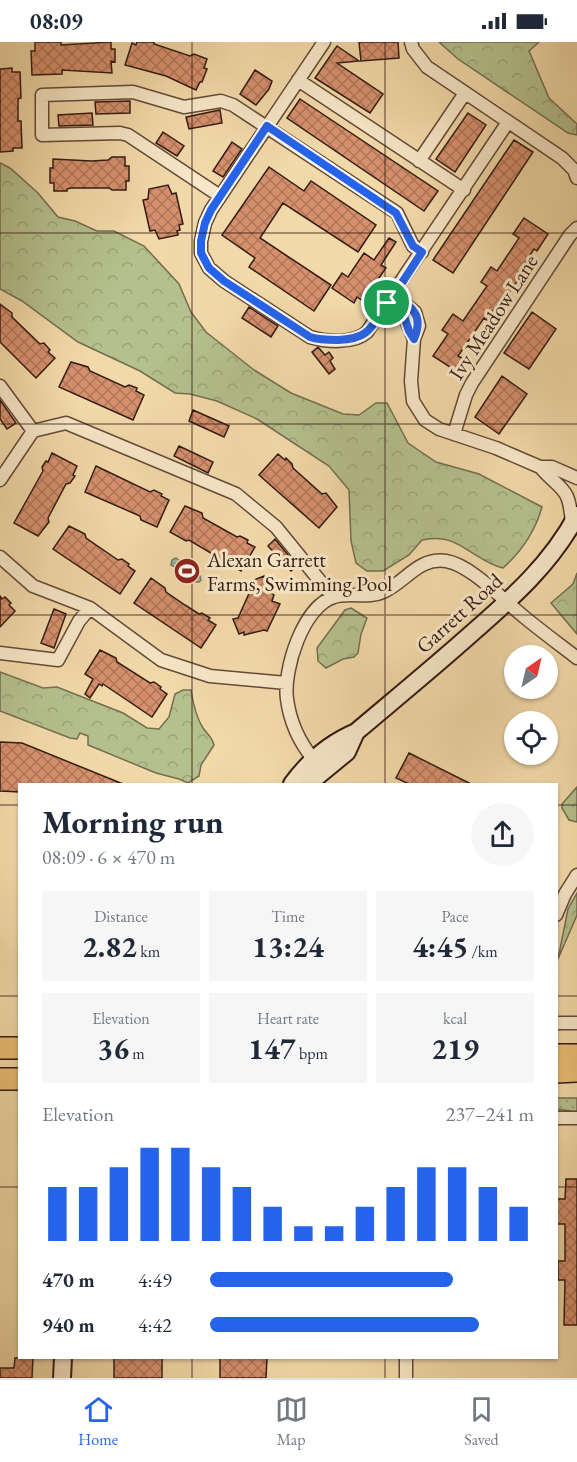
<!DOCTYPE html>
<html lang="en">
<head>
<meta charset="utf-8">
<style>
  body { margin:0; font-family:"EB Garamond",serif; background:#f6f6f7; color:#1f2937; height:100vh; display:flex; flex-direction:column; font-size:22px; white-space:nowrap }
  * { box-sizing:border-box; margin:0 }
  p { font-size:20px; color:#747a83 }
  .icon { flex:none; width:33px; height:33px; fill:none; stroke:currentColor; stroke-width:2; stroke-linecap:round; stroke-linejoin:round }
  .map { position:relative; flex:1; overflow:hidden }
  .side { position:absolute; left:18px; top:741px; width:540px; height:576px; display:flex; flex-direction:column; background:#fff; border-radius:0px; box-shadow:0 2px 4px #0004 }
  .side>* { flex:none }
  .needle { width:39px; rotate:34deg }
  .buttons { position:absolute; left:504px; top:603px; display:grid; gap:12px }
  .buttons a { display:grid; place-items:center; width:54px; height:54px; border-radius:50%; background:#fff; box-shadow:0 2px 4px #0004; font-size:30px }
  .pin { position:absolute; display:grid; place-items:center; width:51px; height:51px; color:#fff; margin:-26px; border:3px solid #fff; border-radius:50%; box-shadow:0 2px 6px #0007 }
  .round { display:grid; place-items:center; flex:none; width:63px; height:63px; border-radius:32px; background:#f6f6f7 }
  .summary { display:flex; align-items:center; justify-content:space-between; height:102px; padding:0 24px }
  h1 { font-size:33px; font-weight:700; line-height:45px }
  .metrics { display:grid; grid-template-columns:repeat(3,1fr); gap:9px; height:102px; padding:6px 24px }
  .metrics div { display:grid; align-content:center; border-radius:0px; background:#f6f6f7; text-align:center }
  .metrics b { font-size:30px; font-weight:700 }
  .metrics small { font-size:16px; font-weight:400 }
  .metrics p { font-size:16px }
  .chart { height:168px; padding:12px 24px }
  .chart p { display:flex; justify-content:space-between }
  .chart svg { width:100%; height:108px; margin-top:6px; stroke:#2563eb; stroke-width:6 }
  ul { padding:0 24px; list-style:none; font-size:20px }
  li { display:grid; grid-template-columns:96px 72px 1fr; align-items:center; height:45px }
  li i { height:15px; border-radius:8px; background:#2563eb }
  .status { display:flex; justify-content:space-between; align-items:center; height:42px; padding:0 30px; background:#fff; direction:ltr }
  .status svg { height:16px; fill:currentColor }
  .menu { display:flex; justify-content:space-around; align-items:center; height:84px; border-top:2px solid #e0e1e3; background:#fff; font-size:16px; color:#747a83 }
  .menu a { display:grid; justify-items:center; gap:3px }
  .menu .current { color:#2563eb }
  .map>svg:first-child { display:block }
  .grass { fill:url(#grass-dots); stroke:#746e50; stroke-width:1.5 }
  .forest { fill:url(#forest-crowns); stroke:#746e50; stroke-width:1.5 }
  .water { fill:url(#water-rules); stroke:#717a6d; stroke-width:1.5 }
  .building { fill:url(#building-cross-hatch); stroke:#331b12; stroke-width:1.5 }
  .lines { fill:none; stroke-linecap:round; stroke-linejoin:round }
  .street-casing { stroke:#634a38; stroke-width:15 }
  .secondary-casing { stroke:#331b12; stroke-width:20 }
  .highway-casing { stroke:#331b12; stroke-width:24 }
  .street { stroke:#f7e6c7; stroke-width:12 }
  .secondary { stroke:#f7e6c7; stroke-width:16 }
  .highway { stroke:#e9bc74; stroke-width:21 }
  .route-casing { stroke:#fff; stroke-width:12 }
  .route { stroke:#2563eb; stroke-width:8 }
  .grid { fill:none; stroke:#331b12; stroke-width:1.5; stroke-opacity:0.55 }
  .labels { text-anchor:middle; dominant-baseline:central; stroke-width:6; stroke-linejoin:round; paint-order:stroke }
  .street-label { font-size:21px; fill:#331b12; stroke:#f7e6c7 }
  .poi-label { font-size:21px; fill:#331b12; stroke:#f7e6c7; text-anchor:start }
</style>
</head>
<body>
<div class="status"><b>08:09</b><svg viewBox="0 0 49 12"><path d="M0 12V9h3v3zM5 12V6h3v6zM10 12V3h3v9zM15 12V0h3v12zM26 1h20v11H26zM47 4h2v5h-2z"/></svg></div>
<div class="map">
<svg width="577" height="1336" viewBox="0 0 577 1336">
  <defs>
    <pattern id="grass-dots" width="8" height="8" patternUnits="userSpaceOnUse" patternTransform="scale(1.5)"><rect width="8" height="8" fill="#b4c08d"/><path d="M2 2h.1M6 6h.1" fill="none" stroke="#9ba479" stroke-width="1.8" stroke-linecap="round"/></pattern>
    <pattern id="forest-crowns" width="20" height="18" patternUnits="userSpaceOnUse" patternTransform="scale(1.5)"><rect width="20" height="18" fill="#b4c08d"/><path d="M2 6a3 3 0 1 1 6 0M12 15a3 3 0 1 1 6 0" fill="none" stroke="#9ba479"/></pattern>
    <pattern id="water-rules" width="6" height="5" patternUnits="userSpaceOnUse" patternTransform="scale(1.5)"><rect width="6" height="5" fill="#9bbaa9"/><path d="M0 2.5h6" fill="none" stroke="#869f90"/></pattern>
    <pattern id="building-cross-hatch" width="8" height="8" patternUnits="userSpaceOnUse" patternTransform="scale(1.5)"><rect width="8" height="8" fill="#d6906e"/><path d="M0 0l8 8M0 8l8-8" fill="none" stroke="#ae7559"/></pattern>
  </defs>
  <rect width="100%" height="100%" fill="#f2d9a9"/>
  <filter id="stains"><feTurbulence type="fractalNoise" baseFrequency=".00333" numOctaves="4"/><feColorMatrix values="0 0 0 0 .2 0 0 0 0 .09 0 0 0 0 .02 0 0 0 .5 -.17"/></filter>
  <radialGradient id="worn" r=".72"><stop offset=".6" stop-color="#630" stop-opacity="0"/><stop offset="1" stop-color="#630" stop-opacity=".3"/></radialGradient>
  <!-- grass -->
  <path class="grass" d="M556,1056H577V1070L557,1067Z"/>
  <!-- forest -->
  <path class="forest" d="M439,0H539L529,9L549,56L577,82V93L568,91L458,17Z
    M0,121L10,126L38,151L58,175L75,179L97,189H114L144,204L179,242L191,270L206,290L254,328L291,351L343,372L359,373L376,361H387L408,401L436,420L479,432L542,465C535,490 522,509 503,526C482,522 462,499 442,497C436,496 428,497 422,498L409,513L383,529H367L356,521L351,499L349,448L329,424L257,377L217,359L190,352L175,351L140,329L78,300L22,259L0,247Z
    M577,531V592L551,561L573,542Z
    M351,566L367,576L361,592L358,611L354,615L343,617L326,626L318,619L317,606L345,568Z
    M0,630L43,646L57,645L123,671L147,686L159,687L169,675L175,652L183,648H191C193,661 196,675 203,686C208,693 212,695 214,703L201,723L199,734L188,741L179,737L156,731L88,703V694L80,691L77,697L70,696L0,669Z
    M577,745V780L569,778L562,766V762Z
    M577,851V873L558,917L568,867Z"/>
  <!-- water -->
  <path class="water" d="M176,516L180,519L187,518L190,519L194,531L200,534L201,538L199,540L184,539L180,527L171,523L172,518Z"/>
  <!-- building -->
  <path class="building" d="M35,0H61V3L111,0V7H115V20L111,19L112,31L62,28V32L32,33L31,9H35Z
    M137,0H154V2L190,14L194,12L207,17L204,26L207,27L202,40H200L196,48L166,34L125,23L132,1L136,3Z
    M359,0H398L399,16L361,19Z
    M337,4L359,19L337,21L383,52L370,71L315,36Z
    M12,26V30H20L21,56L18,57V79H21L22,106H13V109L0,110V27Z
    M255,28L272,39L269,47L256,63L240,52Z
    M300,57L438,149L424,169L287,76Z
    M130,59V71L96,72L95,60Z
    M220,68L222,81L189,87L186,75Z
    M92,71L93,83L59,84L58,73Z
    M468,71L486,83L455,130L436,117Z
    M163,90L184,104L177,114L156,101Z
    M514,98L533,110L453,231L433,218Z
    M232,100L242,107L223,135L213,129Z
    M112,115H125V124H129V139H126V148H112L109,146H71L67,147V149H54V141H50V126H53V117L92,119L108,118Z
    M269,125L304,149L311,139L376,183L358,210L283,161L260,196L331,243L314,269L249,225L255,216L222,193Z
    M168,143L172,152L176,151L183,182L179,183L180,188L177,189L178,193L159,197L155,188L150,189L143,158L148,157L149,147Z
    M524,176L548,192L537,209L534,207L525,221L532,225L527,234L523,231L504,258L502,257L492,270L500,275L494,283L484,276L458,314L464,317L456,329L433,314L448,292L442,288L453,272L463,279L487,244L481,240L491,225L497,229L519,196L513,192Z
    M389,196L396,200L381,223L386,226L363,259L357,255L354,261L332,246L342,231L348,235L364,211L374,218Z
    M0,262L12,271V275L40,302L44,301L50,308L48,310L55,316L36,336L0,300Z
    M249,265L278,284L271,295L242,276Z
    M532,270L556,287L529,327L504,311Z
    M318,305L325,313L329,310L333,316L330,319L335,327L329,332L312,310Z
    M71,320L88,325L90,329L125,345L129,343L137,346L136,349L144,353L133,378L59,345Z
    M502,334L527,352L499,392L475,375Z
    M0,358L16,381L7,387L0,377Z
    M193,368L229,384L224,395L189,379Z
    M179,404L213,420L208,431L174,414Z
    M52,411L77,424L73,433L75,434L70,441L66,442L48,476L49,480L38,494L14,481L43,429L42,425L46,419L48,420Z
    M278,412L285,418L286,416L292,422L293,426L322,452L326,451L337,465L319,486L259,433Z
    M96,424L150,450L154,448L162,452L161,454L169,458L157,485L141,478L140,474L85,450Z
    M185,464L202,471L203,476L237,495L240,494L248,498L247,501L255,505L241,529L189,498L186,499L170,490Z
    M69,484L85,492L86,496L118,518L122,517L129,522L128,524L135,529L120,552L53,507Z
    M275,497L297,524L291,529L268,504Z
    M264,534L271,551L274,553L272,559L280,562L267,589L264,588L244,593V590L239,592L233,577L238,576L251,547L249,540Z
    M151,536L165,546L166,550L185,563L199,572L202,571L210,576L208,578L216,583L201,606L134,561Z
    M0,554L2,557L5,555L11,561L9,563L15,569L0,585Z
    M54,567L66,572L54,606L41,601Z
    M100,608L116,616L117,620L150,641L154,640L161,645L160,647L167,652L152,675L103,642L102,644L99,642L90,656L85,652L93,637L85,632Z
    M0,700L22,701L123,742H20V750L0,749Z
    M409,711L471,742H409L396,736Z
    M566,1137H577V1283H564L565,1238H558V1219H565V1182H556V1157H565Z
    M15,1316H33L32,1336H0V1326H14Z
    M114,1316H162V1336H114Z
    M220,1316H267L266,1336H220Z"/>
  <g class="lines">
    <defs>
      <path id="street" d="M324,0L211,168L205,181L201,199V211L209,226L224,239L310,295C326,300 354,302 367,290L508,80
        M411,0L413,7L427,25L562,116L574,128L577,136
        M298,38L464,148
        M419,119L465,51
        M220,154L128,93L120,91L42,93V53L133,50L184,65L221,59L233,63L397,171L413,204L422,210
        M394,253L415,270L419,284L414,297L411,339L413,359L425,378L439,387L496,406L540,425H552L577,436
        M388,261L404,274L414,297
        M0,344L33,389L0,438
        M33,389L66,381L236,452L276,485L333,555
        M454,392L466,353L472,341L570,193L577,186
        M540,425C563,451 569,443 572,482
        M0,515L33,544L90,566L161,618L210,634L286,641
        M0,611L58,618L79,579L90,566
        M314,718C299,700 290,680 287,657C283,628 303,564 334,555C349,550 369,557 383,550C406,540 418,515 446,519C471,523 503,558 523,574C541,589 559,602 577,616
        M556,873L565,852L577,833
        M556,981H577
        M556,1076H577
        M406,1336V1316"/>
      <path id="secondary" d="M292,742C308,720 330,701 356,690C395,657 434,625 471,592C512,556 551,522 577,473
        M308,742L347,710L356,690
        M62,1336L63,1316"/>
      <path id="highway" d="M0,1006H20
        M556,1013H577
        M556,1030L577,1029
        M0,1037H20"/>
    </defs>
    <!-- street casing -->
    <use href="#street" class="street-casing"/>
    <!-- secondary casing -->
    <use href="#secondary" class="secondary-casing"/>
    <!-- highway casing -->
    <use href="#highway" class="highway-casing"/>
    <!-- street -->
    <use href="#street" class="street"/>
    <!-- secondary -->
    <use href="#secondary" class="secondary"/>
    <!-- highway -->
    <use href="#highway" class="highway"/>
  </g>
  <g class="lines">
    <defs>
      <path id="route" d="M267,84L396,171L413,204L422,210L394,253C413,266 424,273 414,297L409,289L404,274L387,261C371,286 369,297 338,298C328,298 319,298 310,295L224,239L209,226L201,211V199L205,181L211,168Z"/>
    </defs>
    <!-- route casing -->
    <use href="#route" class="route-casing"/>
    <!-- route -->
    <use href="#route" class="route"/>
  </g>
  <!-- grid -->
  <path class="grid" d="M192,0V742M385,0V742M0,191H577M0,382H577M0,573H577M0,763H20M556,763H577M0,954H20M556,954H577M0,1145H20M556,1145H577M192,1316V1336M385,1316V1336"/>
  <!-- icons -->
  <defs>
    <symbol id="stadium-disc" viewBox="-11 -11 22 22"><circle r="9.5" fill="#8f2418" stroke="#f7e6c7"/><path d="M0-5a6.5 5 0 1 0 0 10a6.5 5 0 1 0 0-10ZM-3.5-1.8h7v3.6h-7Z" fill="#fff"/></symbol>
  </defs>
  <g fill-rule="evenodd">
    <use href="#stadium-disc" x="172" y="514" width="30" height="30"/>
  </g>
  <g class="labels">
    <!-- street labels -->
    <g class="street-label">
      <text transform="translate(493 275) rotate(-57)">Ivy Meadow Lane</text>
      <text transform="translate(459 571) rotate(-42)">Garrett Road</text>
    </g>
    <!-- poi labels -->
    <g class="poi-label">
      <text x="207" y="517">Alexan Garrett<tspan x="207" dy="24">Farms, Swimming Pool</tspan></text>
    </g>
  </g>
  <rect width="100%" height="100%" filter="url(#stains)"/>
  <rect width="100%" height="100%" fill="url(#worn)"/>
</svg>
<div class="buttons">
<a><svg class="needle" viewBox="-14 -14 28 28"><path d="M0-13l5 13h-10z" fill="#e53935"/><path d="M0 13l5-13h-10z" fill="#747a83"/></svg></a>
<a><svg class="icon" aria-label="locate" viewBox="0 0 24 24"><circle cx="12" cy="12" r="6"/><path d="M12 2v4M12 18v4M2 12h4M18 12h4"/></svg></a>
</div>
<div class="pin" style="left:387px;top:261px;background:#1e9e55"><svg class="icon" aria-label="arrive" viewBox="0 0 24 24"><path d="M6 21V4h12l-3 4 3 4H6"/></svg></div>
<section class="side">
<div class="summary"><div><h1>Morning run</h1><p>08:09 · 6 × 470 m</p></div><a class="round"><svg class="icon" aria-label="share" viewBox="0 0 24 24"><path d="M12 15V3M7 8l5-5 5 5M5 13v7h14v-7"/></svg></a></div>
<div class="metrics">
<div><p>Distance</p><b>2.82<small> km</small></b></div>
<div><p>Time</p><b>13:24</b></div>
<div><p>Pace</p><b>4:45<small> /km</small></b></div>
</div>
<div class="metrics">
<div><p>Elevation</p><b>36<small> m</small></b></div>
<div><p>Heart rate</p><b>147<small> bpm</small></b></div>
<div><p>kcal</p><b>219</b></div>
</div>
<div class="chart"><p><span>Elevation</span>237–241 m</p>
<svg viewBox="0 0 160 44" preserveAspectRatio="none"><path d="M5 44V22M15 44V22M25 44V14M35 44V6M45 44V6M55 44V14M65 44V22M75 44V30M85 44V38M95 44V38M105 44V30M115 44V22M125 44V14M135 44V14M145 44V22M155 44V30"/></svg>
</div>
<ul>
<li><b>470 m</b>4:49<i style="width:75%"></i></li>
<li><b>940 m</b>4:42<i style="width:83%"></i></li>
</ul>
</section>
</div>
<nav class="menu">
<a class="current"><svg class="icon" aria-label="home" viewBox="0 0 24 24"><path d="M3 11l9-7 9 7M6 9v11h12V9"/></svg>Home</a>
<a><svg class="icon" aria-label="map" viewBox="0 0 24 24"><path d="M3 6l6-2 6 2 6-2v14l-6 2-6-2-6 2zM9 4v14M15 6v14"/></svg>Map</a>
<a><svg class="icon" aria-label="saved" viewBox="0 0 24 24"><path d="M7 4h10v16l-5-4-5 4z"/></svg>Saved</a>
</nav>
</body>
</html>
